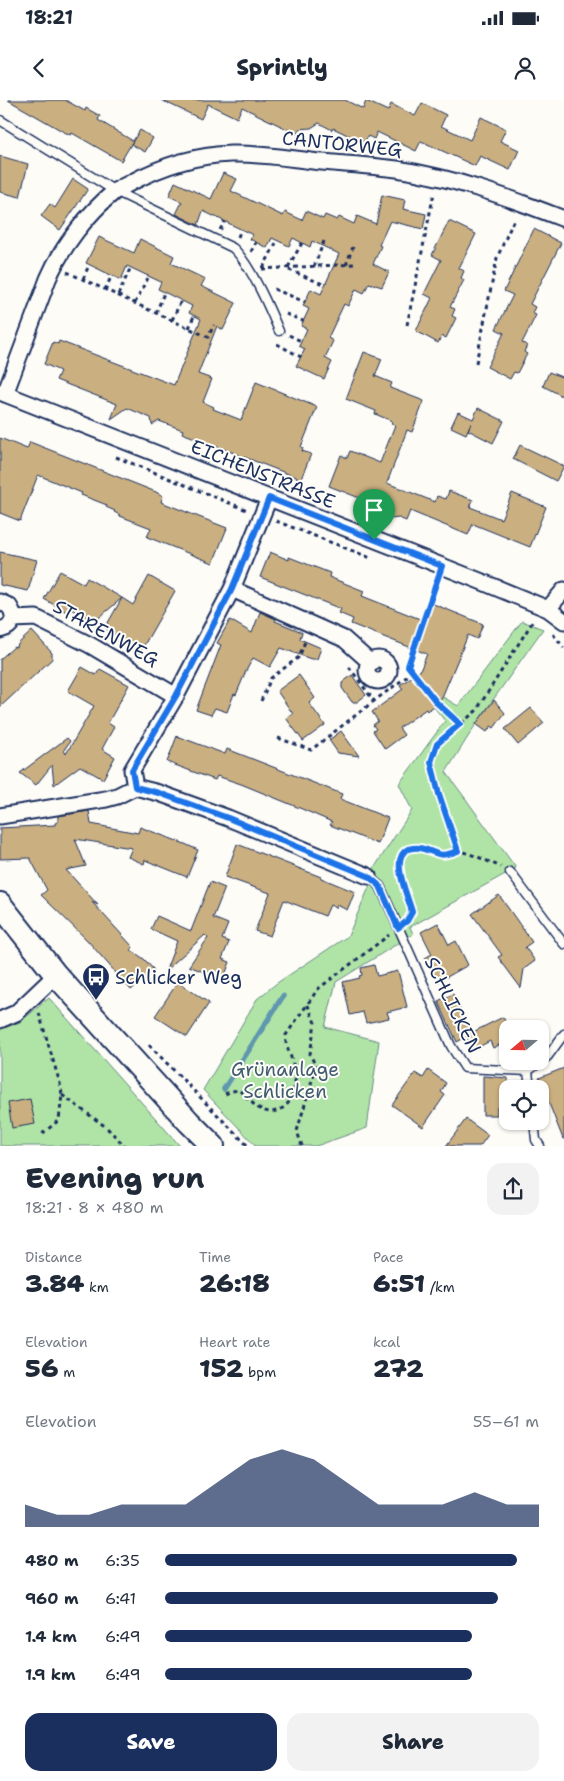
<!DOCTYPE html>
<html lang="en">
<head>
<meta charset="utf-8">
<style>
  body { margin:0; font-family:"Shantell Sans",sans-serif; background:#f2f2f3; color:#1f2937; height:100vh; display:flex; flex-direction:column; font-size:19px; white-space:nowrap }
  * { box-sizing:border-box; margin:0 }
  p { font-size:16px; color:#747a83 }
  .icon { flex:none; width:28px; height:28px; fill:none; stroke:currentColor; stroke-width:2; stroke-linecap:round; stroke-linejoin:round }
  .map { position:relative; height:1046px; overflow:hidden }
  .panel { display:flex; flex-direction:column; background:#fff; flex:1 }
  .panel>* { flex:none }
  .needle { width:32px; rotate:250deg }
  .fabs { position:absolute; left:499px; top:920px; display:grid; gap:10px }
  .fabs a { display:grid; place-items:center; width:50px; height:50px; border-radius:10px; background:#fff; box-shadow:0 1px 4px #0004; font-size:25px }
  .pin { position:absolute; display:grid; place-items:center; width:42px; height:42px; color:#fff; margin:-51px -21px; border-radius:50% 50% 50% 0; rotate:-45deg; box-shadow:0 0 5px #0007 }
  .pin .icon { rotate:45deg }
  .round { display:grid; place-items:center; flex:none; width:52px; height:52px; border-radius:15px; background:#f2f2f3 }
  .summary { display:flex; align-items:center; justify-content:space-between; height:85px; padding:0 25px }
  h1 { font-size:28px; font-weight:800; line-height:38px }
  .stats { display:grid; grid-template-columns:repeat(3,1fr); gap:8px; height:85px; padding:5px 25px }
  .stats div { display:grid; align-content:center }
  .stats b { font-size:25px; font-weight:800 }
  .stats small { font-size:14px; font-weight:400 }
  .stats p { font-size:14px }
  .chart { height:140px; padding:10px 25px }
  .chart p { display:flex; justify-content:space-between }
  .chart svg { width:100%; height:90px; margin-top:5px; fill:#1b2f5e; opacity:.7 }
  .button { display:flex; gap:10px; margin-top:auto; padding:10px 25px }
  .button a { flex:1; height:58px; border-radius:15px; background:#1b2f5e; color:#fff; font-size:20px; font-weight:800; line-height:58px; text-align:center }
  .button a+a { background:#f2f2f3; color:#1f2937 }
  ul { padding:0 25px; list-style:none; font-size:16px }
  li { display:grid; grid-template-columns:80px 60px 1fr; align-items:center; height:38px }
  li i { height:12px; border-radius:6px; background:#1b2f5e }
  .status { display:flex; justify-content:space-between; align-items:center; height:35px; padding:0 25px; background:#fff; direction:ltr }
  .status svg { height:14px; fill:currentColor }
  header { display:flex; justify-content:space-between; align-items:center; height:65px; padding:0 25px; background:#fff; font-size:22px; font-weight:800 }
  .map>svg:first-child { display:block }
  .green { fill:#b0e4a6; stroke:#668a82 }
  .lines { fill:none; stroke-linecap:round; stroke-linejoin:round }
  .stream { stroke:#5e97af; stroke-width:5.5 }
  .building { fill:#caaf80; stroke:#1b2f5e }
  .lane-casing { stroke:#1b2f5e; stroke-width:11 }
  .street-casing { stroke:#1b2f5e; stroke-width:19 }
  .secondary-casing { stroke:#1b2f5e; stroke-width:26 }
  .path { stroke:#1b2f5e; stroke-width:3; stroke-dasharray:4 4; stroke-linecap:butt }
  .lane { stroke:#fdfcf7; stroke-width:8 }
  .street { stroke:#fdfcf7; stroke-width:15 }
  .secondary { stroke:#fdfcf7; stroke-width:22 }
  .route-casing { stroke:#fff; stroke-width:10 }
  .route { stroke:#1a73e8; stroke-width:6 }
  .labels { text-anchor:middle; dominant-baseline:central; stroke-width:4; stroke-linejoin:round; paint-order:stroke }
  .street-label { font-size:19px; fill:#1b2f5e; stroke:#fdfcf7 }
  .poi-label { font-size:19px; fill:#1b2f5e; stroke:#fdfcf7; text-anchor:start }
  .park-label { font-size:19px; fill:#405c70; stroke:#fdfcf7 }
</style>
</head>
<body>
<div class="status"><b>18:21</b><svg viewBox="0 0 49 12"><path d="M0 12V9h3v3zM5 12V6h3v6zM10 12V3h3v9zM15 12V0h3v12zM26 1h20v11H26zM47 4h2v5h-2z"/></svg></div>
<header><svg class="icon" aria-label="back" viewBox="0 0 24 24"><path d="M15 5l-7 7 7 7"/></svg>Sprintly<svg class="icon" aria-label="person" viewBox="0 0 24 24"><circle cx="12" cy="8" r="4"/><path d="M4 21q1-7 8-7t8 7"/></svg></header>
<div class="map">
<svg width="564" height="1046" viewBox="0 0 564 1046">
  <rect width="100%" height="100%" fill="#fdfcf7"/>
  <filter id="ink" filterUnits="userSpaceOnUse"><feTurbulence type="fractalNoise" baseFrequency=".02" numOctaves="2"/><feDisplacementMap in="SourceGraphic" scale="10" xChannelSelector="R" yChannelSelector="G"/><feConvolveMatrix kernelMatrix="1 2 1 2 8 2 1 2 1" color-interpolation-filters="sRGB"/></filter>
  <g filter="url(#ink)">
    <!-- green -->
    <path class="green" d="M522,521L543,529L476,624L446,672L516,768L410,827L413,834L336,882L325,927L379,941L367,1028L316,1046H256L203,990L257,899L277,883L348,836L370,785L365,782L412,710L399,684L445,621L434,607L443,597L458,606Z
      M49,898L180,1046H0V929L20,922Z"/>
    <g class="lines">
      <!-- stream -->
      <path class="stream" d="M224,989L283,896"/>
    </g>
    <!-- building -->
    <path class="building" d="M8,0H65L85,11L86,8L100,16L98,20L133,41L121,61L72,33L71,35L64,32Z
      M161,0H345L363,9L366,1L388,11L391,4L415,16L422,3L446,15L441,26L470,40L481,17L506,29L500,41L519,50L510,70L480,56L475,66L421,41L416,51L377,32L374,39L368,36L364,43L333,28L332,30L319,23L311,28L299,29L297,34L242,7L237,18L208,4L201,19Z
      M140,30L153,38L145,52L131,44Z
      M0,56L28,64L20,97L0,92Z
      M223,73L237,79L231,91L283,116L285,112L302,120L306,111L323,119L325,115L337,120L339,117L354,124L357,116L376,124L382,95L405,100L403,109L426,114L423,129L390,121L379,145L381,146L373,164L389,172L382,187L369,183L364,193L356,189L348,206L344,204L328,238L333,241L325,258L332,262L324,279L296,266L305,249L299,246L307,229L301,226L309,209L303,206L311,189L321,194L339,154L312,141L310,147L293,138L289,146L272,138L267,148L250,139L253,135L203,111L198,125L176,114L182,102L169,96L175,82L211,99Z
      M73,79L88,89L60,130L41,116L50,104L55,108Z
      M449,121L476,134L459,168L464,171L461,178L464,180L450,207L455,209L452,216L456,218L446,238L442,236L438,243L416,231L432,198L424,194L441,160L432,155Z
      M534,129L561,143L530,204L535,207L532,213L536,215L522,243L527,245L524,252L527,254L517,273L514,272L510,279L487,267L504,233L496,229L513,195L504,191Z
      M99,137L134,153L140,139L174,156L171,163L205,179L201,186L236,203L223,230L217,226L198,274L212,279L203,302L214,307L213,309L241,320L256,282L317,307L301,347L303,348L302,351L311,354L301,379L182,333L183,330L159,321L152,325L151,318L127,308L111,319L117,304L56,280L60,271L44,264L53,242L58,244L59,241L174,285L201,219L189,213L192,206L158,189L161,182L127,166L121,180L86,163Z
      M364,252L382,259L375,276L392,283L390,288L424,301L412,332L407,330L387,383L435,402L437,396L446,399L449,391L473,400L470,407L501,419L512,393L546,407L530,447L473,424L468,435L410,411L406,421L399,418L390,419L384,410L385,408L329,386L341,355L347,358L350,351L380,363L395,325L391,324L392,321L375,314L376,311L346,299Z
      M549,272L564,278V297L543,286Z
      M478,308L504,321L493,343L468,330L471,323L466,334L451,327L458,312L473,319Z
      M0,338L27,349L30,342L156,392L163,396L161,402L227,428L213,463L147,437L151,428L120,416V415L114,412L115,411L106,407L107,405L81,395L82,393L38,375L20,421L0,413Z
      M520,345L564,366L556,381L513,359Z
      M0,452L37,460L28,491L0,485Z
      M270,452L289,460V457L330,473L329,477L364,491L362,496L425,521L431,503L483,524L477,539L468,535L440,602L427,611L426,609L399,628L404,635L385,649L373,631L376,629L373,625L378,621L372,612L403,589L400,585L420,571L427,554L351,524L353,519L339,513L341,509L260,477Z
      M60,471L84,484L87,478L122,498L94,522L70,508L68,513L44,499Z
      M149,476L175,491L139,554L113,539L116,535L105,528L122,498L133,505Z
      M260,512L276,519L275,521L302,532L300,539L321,548L317,559H311L281,548L270,567L253,558L246,571L236,595L234,594L227,612L215,608L211,615L196,610L221,545L217,543L230,520L252,533Z
      M32,531L52,553V559L0,607V559L14,547L16,548L19,543Z
      M82,567L96,575L100,569L129,585L108,623L114,627L102,649L115,657L103,679L80,666L54,685L52,665L36,685L20,673L67,638L70,641L64,650L66,654L94,606L68,591Z
      M299,575L315,598L309,603L325,625L303,641L286,618L293,614L277,591Z
      M352,575L366,595L357,602H352L342,588V583Z
      M494,600L505,613L494,628L491,626L487,632L476,624Z
      M531,608L544,623L518,645L505,629Z
      M341,631L359,656L338,653L329,640Z
      M177,636L225,654L227,649L342,694L340,699L388,718L378,744L330,725L332,722L302,709L241,684L217,676L215,680L167,662Z
      M89,711L91,724L138,733L140,727L185,744L198,750L187,777L145,760L144,764L128,757L132,748L75,739L86,766L66,770L98,805L92,802L133,847L131,850L144,859L154,870L131,890L87,840L41,795L47,790L30,758L0,759V728L55,725V723L58,722V716Z
      M237,744L321,777V778L355,792L347,810L337,805L336,808L330,805L325,816L284,800L270,836L255,831L270,793L225,777Z
      M210,782L225,788L213,818L228,824L222,839L229,842L222,859L230,862L223,880L189,866L208,838L205,835L166,870L177,841L151,829L157,816L191,831Z
      M499,795L532,842L525,847L535,861L524,869L521,888L498,857L502,855L472,814Z
      M438,823L449,845L456,841L468,865L438,882L425,858L432,854L421,832Z
      M374,865L377,876L398,871L407,907L387,912L389,918L366,923L363,912L350,915L343,882L360,878L359,876L362,875L361,868Z
      M178,882L209,903L187,937L155,916Z
      M453,894L471,933L503,917L508,927V941L493,948L490,941L473,950L466,937L457,942L438,901Z
      M564,968V1039H563L539,978Z
      M428,970L446,983L441,992L445,995L423,1027L392,1005L415,973L423,978Z
      M483,976L508,978V1007H497V1015H483Z
      M30,999L35,1024L12,1028L8,1003Z
      M466,1019L488,1035L480,1046H446Z"/>
    <g class="lines">
      <defs>
        <path id="lane" d="M0,20L115,91L233,148C251,165 269,207 279,231
          M510,772L564,844
          M368,776L380,786L451,946L465,968L528,971L548,956L564,934
          M528,971L530,989
          M534,1021L536,1040L540,1046"/>
        <path id="street" d="M0,292L485,483L548,509L564,521
          M5,294L48,179C61,148 88,113 114,92C119,88 125,86 130,83C162,66 196,55 231,54C261,53 292,59 322,62C347,64 372,66 397,69C455,78 510,98 564,119
          M232,489L344,539L371,563
          M0,502L9,506C17,517 13,527 0,530
          M548,509L564,490
          M13,519L36,518L90,545L176,596
          M367 570a11 11 0 1 1 22 0a11 11 0 1 1-22 0Z
          M135,687L132,670L176,596L232,489L269,398
          M0,716L106,699L117,696L135,687L159,693L228,718L368,776
          M0,920L16,913L56,875"/>
        <path id="secondary" d="M0,804L56,875L189,1022L213,1046"/>
      </defs>
      <!-- lane casing -->
      <use href="#lane" class="lane-casing"/>
      <!-- street casing -->
      <use href="#street" class="street-casing"/>
      <!-- secondary casing -->
      <use href="#secondary" class="secondary-casing"/>
      <!-- path -->
      <path class="path" d="M220,130L225,121
        M238,137L241,129
        M302,143L287,169L325,185
        M251,152L256,142
        M346,165L353,147
        M314,167L324,141
        M263,168L277,141
        M262,169L356,164
        M67,172L208,237L214,225
        M83,179L89,165
        M274,189L305,202
        M105,190L112,175
        M118,195L131,167
        M135,203L149,176
        M156,213L164,193
        M286,214L303,221
        M172,220L181,201
        M407,225L434,93
        M189,228L194,216
        M289,235L301,241
        M277,244L301,257
        M476,263L497,158L515,117
        M116,357L247,410
        M276,421L371,458
        M436,481L408,566L437,603L460,624
        M553,534L564,548
        M349,567L374,601L413,572
        M261,601L271,578L299,557L306,539
        M278,638L311,650L374,601
        M457,751L439,694L431,662L433,653L437,644L476,611L533,521
        M408,821L412,812C408,795 384,746 417,747C425,748 431,754 439,755C446,757 451,751 457,751C467,751 491,763 501,767
        M39,913L61,987L62,995L59,1020L42,1034
        M149,945L248,1046
        M225,994L232,991L239,990C251,1001 263,1019 281,1009C296,1001 297,980 293,964C291,954 284,945 286,935L318,889L389,835
        M62,995L106,1027L125,1046
        M302,1046L297,1031L316,967L310,954L315,923L307,903"/>
      <!-- lane -->
      <use href="#lane" class="lane"/>
      <!-- street -->
      <use href="#street" class="street"/>
      <!-- secondary -->
      <use href="#secondary" class="secondary"/>
    </g>
  </g>
  <g class="lines" filter="url(#ink)">
    <defs>
      <path id="route" d="M269,398L442,466L408,566L437,603L460,624L437,644L431,662L439,694L458,751C436,759 439,752 420,748C416,747 412,748 408,749C389,758 408,796 412,812L407,821L398,828L380,786L368,776L228,718L159,693L135,687L132,670L176,596L232,489Z"/>
    </defs>
    <!-- route casing -->
    <use href="#route" class="route-casing"/>
    <!-- route -->
    <use href="#route" class="route"/>
  </g>
  <!-- icons -->
  <defs>
    <symbol id="bus-pin" viewBox="-11 -11 22 30"><path d="M0 17L-7.5 6A9.5 9.5 0 1 1 7.5 6Z" fill="#1b2f5e" stroke="#fdfcf7"/><path d="M-5-6H5V4H4V6H2V4H-2V6H-4V4H-5ZM-3.5-4V0h7V-4ZM-3.5 1.2v1.5H-2V1.2ZM2 1.2v1.5H3.5V1.2Z" fill="#fff"/></symbol>
  </defs>
  <g fill-rule="evenodd">
    <use href="#bus-pin" x="80" y="861" width="32" height="43"/>
  </g>
  <g class="labels">
    <!-- street labels -->
    <g class="street-label">
      <text transform="translate(342 44) rotate(6)">CANTORWEG</text>
      <text transform="translate(263 374) rotate(22)">EICHENSTRASSE</text>
      <text transform="translate(106 533) rotate(29)">STARENWEG</text>
      <text transform="translate(453 905) rotate(64)">SCHLICKEN</text>
    </g>
    <!-- poi labels -->
    <g class="poi-label">
      <text x="115" y="877">Schlicker Weg</text>
    </g>
    <!-- park labels -->
    <g class="park-label">
      <text x="285" y="969">Grünanlage<tspan x="285" dy="22">Schlicken</tspan></text>
    </g>
  </g>
</svg>
<div class="fabs">
<a><svg class="needle" viewBox="-14 -14 28 28"><path d="M0-13l5 13h-10z" fill="#e53935"/><path d="M0 13l5-13h-10z" fill="#747a83"/></svg></a>
<a><svg class="icon" aria-label="locate" viewBox="0 0 24 24"><circle cx="12" cy="12" r="6"/><path d="M12 2v4M12 18v4M2 12h4M18 12h4"/></svg></a>
</div>
<div class="pin" style="left:374px;top:440px;background:#1e9e55"><svg class="icon" aria-label="arrive" viewBox="0 0 24 24"><path d="M6 21V4h12l-3 4 3 4H6"/></svg></div>
</div>
<section class="panel">
<div class="summary"><div><h1>Evening run</h1><p>18:21 · 8 × 480 m</p></div><a class="round"><svg class="icon" aria-label="share" viewBox="0 0 24 24"><path d="M12 15V3M7 8l5-5 5 5M5 13v7h14v-7"/></svg></a></div>
<div class="stats">
<div><p>Distance</p><b>3.84<small> km</small></b></div>
<div><p>Time</p><b>26:18</b></div>
<div><p>Pace</p><b>6:51<small> /km</small></b></div>
</div>
<div class="stats">
<div><p>Elevation</p><b>56<small> m</small></b></div>
<div><p>Heart rate</p><b>152<small> bpm</small></b></div>
<div><p>kcal</p><b>272</b></div>
</div>
<div class="chart"><p><span>Elevation</span>55–61 m</p>
<svg viewBox="0 0 160 44" preserveAspectRatio="none"><path d="M0 44V33L10 38L20 38L30 33L40 33L50 33L60 22L70 11L80 6L90 11L100 22L110 33L120 33L130 33L140 27L150 33L160 33V44z"/></svg>
</div>
<ul>
<li><b>480 m</b>6:35<i style="width:94%"></i></li>
<li><b>960 m</b>6:41<i style="width:89%"></i></li>
<li><b>1.4 km</b>6:49<i style="width:82%"></i></li>
<li><b>1.9 km</b>6:49<i style="width:82%"></i></li>
</ul>
<div class="button"><a>Save</a><a>Share</a></div>
</section>
</body>
</html>
